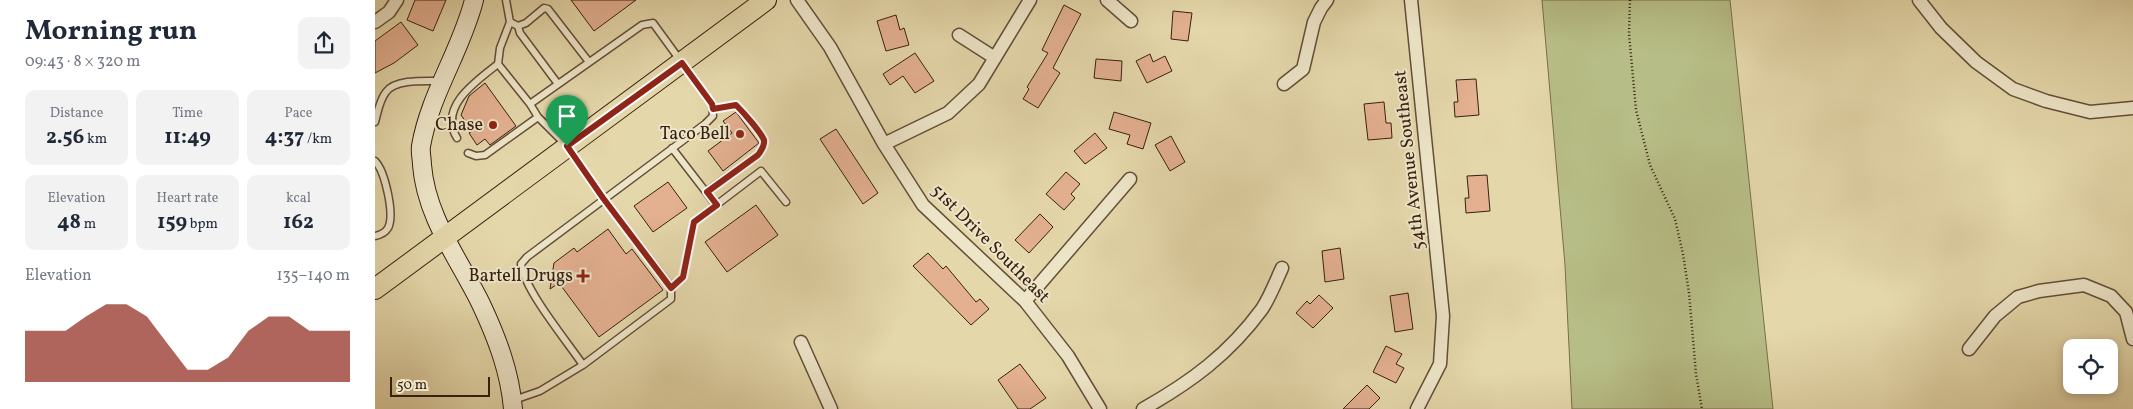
<!DOCTYPE html>
<html lang="en">
<head>
<meta charset="utf-8">
<style>
  body { margin:0; font-family:Vollkorn,serif; background:#f2f2f3; color:#1f2937; height:100vh; display:flex; flex-direction:column; font-size:19px; white-space:nowrap }
  * { box-sizing:border-box; margin:0 }
  p { font-size:16px; color:#747a83 }
  .icon { flex:none; width:28px; height:28px; fill:none; stroke:currentColor; stroke-width:2; stroke-linecap:round; stroke-linejoin:round }
  .map { position:relative; flex:1; overflow:hidden }
  .panel { display:flex; flex-direction:column; background:#fff; width:375px }
  .panel>* { flex:none }
  .tools { position:absolute; left:1688px; top:339px; display:grid; gap:10px }
  .tools a { display:grid; place-items:center; width:55px; height:55px; border-radius:10px; background:#fff; box-shadow:0 2px 8px #0003; font-size:25px }
  .scale { position:absolute; left:15px; bottom:12px; width:100px; box-sizing:border-box; padding-left:5px; border:2px solid #382012; border-top:0; font-size:14px; line-height:18px; white-space:nowrap; color:#382012; -webkit-text-stroke:4px #ede5c8; paint-order:stroke }
  .pin { position:absolute; display:grid; place-items:center; width:42px; height:42px; color:#fff; margin:-51px -21px; border-radius:50% 50% 50% 0; rotate:-45deg; box-shadow:0 0 5px #0007 }
  .pin .icon { rotate:45deg }
  .round { display:grid; place-items:center; flex:none; width:52px; height:52px; border-radius:10px; background:#f2f2f3 }
  .overview { display:flex; align-items:center; justify-content:space-between; height:85px; padding:0 25px }
  h1 { font-size:28px; font-weight:700; line-height:38px }
  .metrics { display:grid; grid-template-columns:repeat(3,1fr); gap:8px; height:85px; padding:5px 25px }
  .metrics div { display:grid; align-content:center; border-radius:10px; background:#f2f2f3; text-align:center }
  .metrics b { font-size:21px; font-weight:700 }
  .metrics small { font-size:14px; font-weight:400 }
  .metrics p { font-size:14px }
  .chart { height:140px; padding:10px 25px }
  .chart p { display:flex; justify-content:space-between }
  .chart svg { width:100%; height:90px; margin-top:5px; fill:#8f2418; opacity:.7 }
  main { display:flex; flex:1; min-height:0 }
  .map>svg:first-child { display:block }
  .green { fill:#b7bd86; stroke:#786e4c }
  .building { fill:#e3b090; stroke:#382012 }
  .lines { fill:none; stroke-linecap:round; stroke-linejoin:round }
  .service-casing { stroke:#634e38; stroke-width:9 }
  .minor-casing { stroke:#634e38; stroke-width:15 }
  .secondary-casing { stroke:#382012; stroke-width:20 }
  .primary-casing { stroke:#382012; stroke-width:22 }
  .path { stroke:#382012; stroke-width:2.5; stroke-dasharray:1 2.5; stroke-linecap:butt }
  .service { stroke:#ede5c8; stroke-width:6 }
  .minor { stroke:#ede5c8; stroke-width:12 }
  .secondary { stroke:#ede5c8; stroke-width:18 }
  .primary { stroke:#e4d7aa; stroke-width:20 }
  .route-casing { stroke:#fff; stroke-width:10 }
  .route { stroke:#8f2418; stroke-width:6 }
  .poi-dot { fill:#8f2418; stroke:#ede5c8; stroke-width:2 }
  .labels { text-anchor:middle; dominant-baseline:central; stroke-width:4; stroke-linejoin:round; paint-order:stroke }
  .poi-label { font-size:18px; fill:#382012; stroke:#ede5c8; text-anchor:end }
  .street-label { font-size:18px; fill:#382012; stroke:#ede5c8 }
</style>
</head>
<body>
<main>
<section class="panel">
<div class="overview"><div><h1>Morning run</h1><p>09:43 · 8 × 320 m</p></div><a class="round"><svg class="icon" aria-label="share" viewBox="0 0 24 24"><path d="M12 15V3M7 8l5-5 5 5M5 13v7h14v-7"/></svg></a></div>
<div class="metrics">
<div><p>Distance</p><b>2.56<small> km</small></b></div>
<div><p>Time</p><b>11:49</b></div>
<div><p>Pace</p><b>4:37<small> /km</small></b></div>
</div>
<div class="metrics">
<div><p>Elevation</p><b>48<small> m</small></b></div>
<div><p>Heart rate</p><b>159<small> bpm</small></b></div>
<div><p>kcal</p><b>162</b></div>
</div>
<div class="chart"><p><span>Elevation</span>135–140 m</p>
<svg viewBox="0 0 160 44" preserveAspectRatio="none"><path d="M0 44V19L10 19L20 19L30 12L40 6L50 6L60 12L70 25L80 38L90 38L100 32L110 19L120 12L130 12L140 19L150 19L160 19V44z"/></svg>
</div>
</section>
<div class="map">
<svg width="1758" height="409" viewBox="0 0 1758 409">
  <rect width="100%" height="100%" fill="#e4d7aa"/>
  <filter id="stains"><feTurbulence type="fractalNoise" baseFrequency=".004" numOctaves="4"/><feColorMatrix values="0 0 0 0 .2 0 0 0 0 .09 0 0 0 0 .02 0 0 0 .5 -.17"/></filter>
  <radialGradient id="worn" r=".72"><stop offset=".6" stop-color="#630" stop-opacity="0"/><stop offset="1" stop-color="#630" stop-opacity=".3"/></radialGradient>
  <!-- green -->
  <path class="green" d="M1167,0H1355L1398,409H1197L1190,265Z"/>
  <!-- building -->
  <path class="building" d="M40,0H71L58,31L32,20Z
    M196,0H261L219,31Z
    M689,5L706,14L678,68L685,73L663,108L648,99L654,89L652,87L673,53L667,50Z
    M798,11L817,13L813,41L796,39Z
    M521,15L525,30L529,28L534,45L511,51L502,21Z
    M26,22L43,45L19,63L0,73V41Z
    M540,53L559,81L540,93L528,76L515,85L508,74Z
    M775,54L778,62L790,56L797,71L772,83L761,61Z
    M721,59L747,61L746,81L719,78Z
    M1101,79L1104,115L1080,117L1079,102H1083L1081,80Z
    M110,83L141,126L115,145L110,139L102,145L94,133L97,131L86,115L94,96Z
    M1009,102L1011,123H1016L1017,138L993,140L989,104Z
    M361,112L384,143L348,171L333,151L357,133L348,121Z
    M739,112L776,123L768,149L752,144L755,135L734,129Z
    M461,129L503,193L488,204L445,139Z
    M720,133L732,148L710,164L699,151Z
    M796,136L810,162L795,171L780,145Z
    M691,172L705,184L696,194L700,198L689,210L671,194Z
    M1112,175L1115,211L1091,213L1090,198H1094L1092,176Z
    M293,182L312,208L278,232L259,206Z
    M381,205L403,235L352,272L330,242Z
    M665,214L678,227L654,253L640,240Z
    M233,229L251,254L257,249L288,290L224,337L184,283L175,289L179,263L199,248L202,252Z
    M965,248L969,279L950,282L947,251Z
    M553,253L568,269L571,266L601,302L605,299L614,309L596,325L538,266Z
    M1033,293L1038,329L1020,332L1015,296Z
    M944,295L958,308L938,328L921,313L932,301L935,304Z
    M1011,346L1027,354L1021,364L1029,368L1021,383L998,372Z
    M645,364L671,398L655,409H643L623,380Z
    M992,385L1005,398L994,409H968Z"/>
  <g class="lines">
    <defs>
      <path id="service" d="M131,0L135,22L125,48L123,64L155,104L267,25L278,23L337,104L338,116L330,124L152,257L146,264C150,291 191,340 208,365
        M135,22L143,26L151,23L169,8L173,9L214,62
        M143,26L145,33L183,84
        M0,122C3,112 4,101 11,92C20,79 50,81 64,81
        M82,138C63,107 101,81 123,64
        M297,148L341,205
        M93,153L101,156L110,155L163,117
        M0,161C10,171 20,215 13,228C10,233 5,235 0,236
        M331,192L383,155C386,151 390,146 389,140C385,131 368,112 361,105L338,109
        M296,287L308,277L319,222L386,171L411,202
        M139,400L165,391L208,365L296,299V287L228,198L192,146L163,117L155,104"/>
      <path id="minor" d="M422,0L455,47L509,144L548,205L650,301L693,356L725,409
        M732,0L756,21
        M1036,0L1068,316L1065,364L1042,409
        M1544,0L1566,28L1601,62L1638,89L1671,101L1715,112L1758,108
        M0,22L14,12L22,0
        M584,35L620,58
        M909,84L928,69L939,22L946,8L952,0
        M509,144L573,113L604,84L655,0
        M650,301L755,179
        M426,342L456,409
        M1594,349L1620,316L1643,297L1664,291L1709,285L1736,296L1751,312L1758,339
        M768,409C816,382 854,354 887,309C895,297 901,281 907,268"/>
      <path id="secondary" d="M99,0C86,51 55,94 46,146C45,152 47,159 47,165C51,217 84,259 106,304C122,338 135,372 138,409"/>
      <path id="primary" d="M0,289L391,0"/>
    </defs>
    <!-- service casing -->
    <use href="#service" class="service-casing"/>
    <!-- minor casing -->
    <use href="#minor" class="minor-casing"/>
    <!-- secondary casing -->
    <use href="#secondary" class="secondary-casing"/>
    <!-- primary casing -->
    <use href="#primary" class="primary-casing"/>
    <!-- path -->
    <path class="path" d="M1255,0L1254,34L1261,110L1275,165L1300,219L1308,254L1314,293L1321,374L1327,409"/>
    <!-- service -->
    <use href="#service" class="service"/>
    <!-- minor -->
    <use href="#minor" class="minor"/>
    <!-- secondary -->
    <use href="#secondary" class="secondary"/>
    <!-- primary -->
    <use href="#primary" class="primary"/>
  </g>
  <g class="lines">
    <defs>
      <path id="route" d="M307,63L337,104L338,109L361,105C368,112 385,131 389,140C390,146 386,151 383,155L332,192L342,205L319,222L308,277L296,288L228,198L192,146Z"/>
    </defs>
    <!-- route casing -->
    <use href="#route" class="route-casing"/>
    <!-- route -->
    <use href="#route" class="route"/>
  </g>
  <!-- markers -->
  <g class="poi-dot">
    <circle cx="118" cy="125" r="5"/>
    <circle cx="365" cy="134" r="5"/>
    <path d="M205.5 268.5h5v5h5v5h-5v5h-5v-5h-5v-5h5z"/>
  </g>
  <g class="labels">
    <!-- poi labels -->
    <g class="poi-label">
      <text x="108" y="125">Chase</text>
      <text x="355" y="134">Taco Bell</text>
      <text x="198" y="276">Bartell Drugs</text>
    </g>
    <!-- street labels -->
    <g class="street-label">
      <text transform="translate(1035 160) rotate(-96)">54th Avenue Southeast</text>
      <text transform="translate(615 244) rotate(45)">51st Drive Southeast</text>
    </g>
  </g>
  <rect width="100%" height="100%" filter="url(#stains)"/>
  <rect width="100%" height="100%" fill="url(#worn)"/>
</svg>
<div class="tools">
<a><svg class="icon" aria-label="locate" viewBox="0 0 24 24"><circle cx="12" cy="12" r="6"/><path d="M12 2v4M12 18v4M2 12h4M18 12h4"/></svg></a>
</div>
<div class="scale">50 m</div>
<div class="pin" style="left:192px;top:146px;background:#1e9e55"><svg class="icon" aria-label="arrive" viewBox="0 0 24 24"><path d="M6 21V4h12l-3 4 3 4H6"/></svg></div>
</div>
</main>
</body>
</html>
